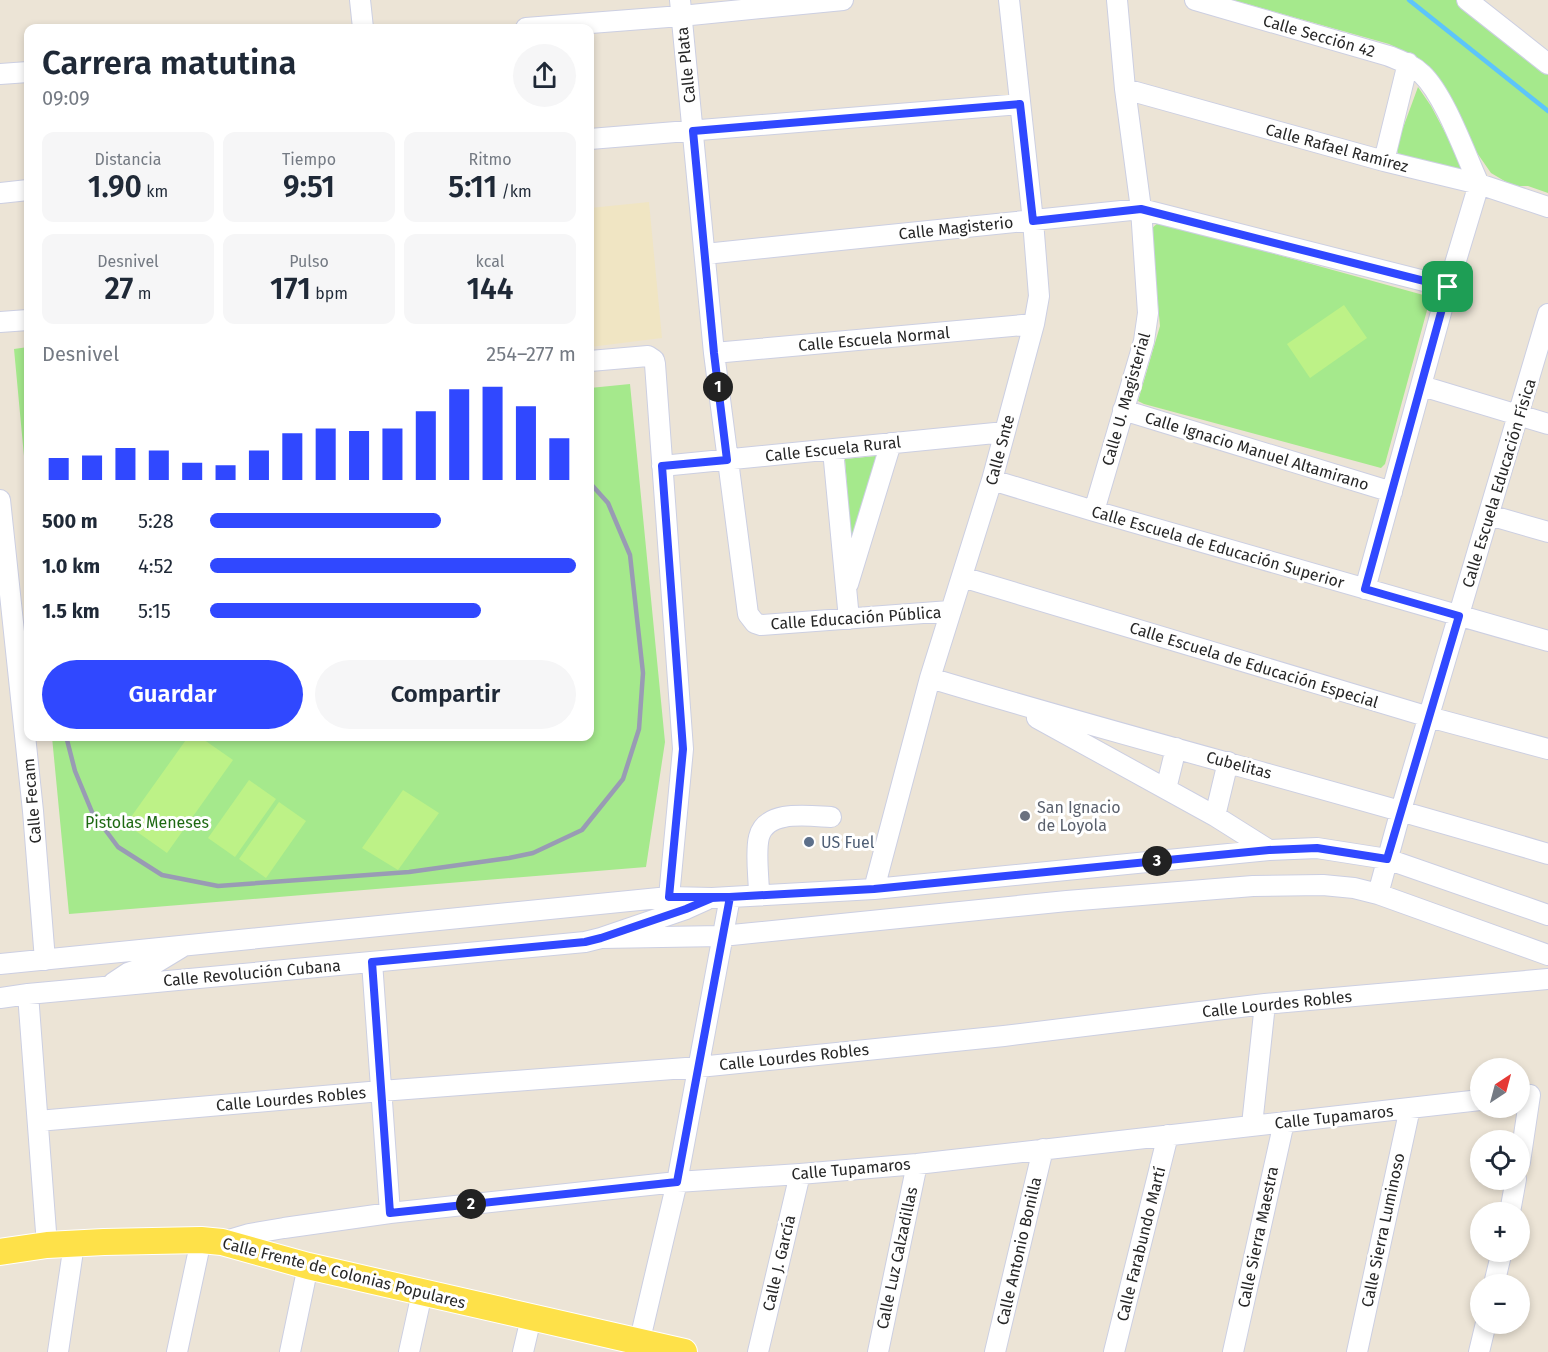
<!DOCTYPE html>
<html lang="es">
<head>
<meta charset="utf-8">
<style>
  body { margin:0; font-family:"Fira Sans",sans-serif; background:#f6f6f7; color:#1f2937; height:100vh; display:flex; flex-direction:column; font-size:22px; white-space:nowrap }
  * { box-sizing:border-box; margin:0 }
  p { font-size:20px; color:#747a83 }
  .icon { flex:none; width:33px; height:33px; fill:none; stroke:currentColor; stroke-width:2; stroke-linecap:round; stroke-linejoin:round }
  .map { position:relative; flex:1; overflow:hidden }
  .panel { position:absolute; left:24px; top:24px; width:570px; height:717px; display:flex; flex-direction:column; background:#fff; border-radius:12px; box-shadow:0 3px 9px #0003 }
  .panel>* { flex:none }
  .needle { width:39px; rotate:36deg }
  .buttons { position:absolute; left:1470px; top:1058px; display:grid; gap:12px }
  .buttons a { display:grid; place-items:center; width:60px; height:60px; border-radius:50%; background:#fff; box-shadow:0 3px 9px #0003; font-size:30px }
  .pin { position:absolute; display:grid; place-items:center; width:51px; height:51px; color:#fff; margin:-26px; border-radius:12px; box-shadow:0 3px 9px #0006 }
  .km { position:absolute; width:30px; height:30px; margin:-15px; border-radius:50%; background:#222; color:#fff; font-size:16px; line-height:30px; text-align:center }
  .round { display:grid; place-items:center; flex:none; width:63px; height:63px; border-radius:32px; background:#f6f6f7 }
  .summary { display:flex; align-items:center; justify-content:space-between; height:102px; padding:0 18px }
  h1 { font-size:33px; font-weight:600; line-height:45px }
  .metrics { display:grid; grid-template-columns:repeat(3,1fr); gap:9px; height:102px; padding:6px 18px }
  .metrics div { display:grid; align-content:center; border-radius:12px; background:#f6f6f7; text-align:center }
  .metrics b { font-size:30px; font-weight:600 }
  .metrics small { font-size:16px; font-weight:400 }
  .metrics p { font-size:16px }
  .chart { height:168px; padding:12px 18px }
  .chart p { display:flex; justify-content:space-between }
  .chart svg { width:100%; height:108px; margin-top:6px; stroke:#3048ff; stroke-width:6 }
  .button { display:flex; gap:12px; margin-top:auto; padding:12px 18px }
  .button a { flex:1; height:69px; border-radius:36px; background:#3048ff; color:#fff; font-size:24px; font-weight:600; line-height:69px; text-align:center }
  .button a+a { background:#f6f6f7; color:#1f2937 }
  ul { padding:0 18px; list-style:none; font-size:20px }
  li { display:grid; grid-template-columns:96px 72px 1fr; align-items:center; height:45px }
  li i { height:15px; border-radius:8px; background:#3048ff }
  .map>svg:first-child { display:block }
  .education { fill:#f0e5c3 }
  .park { fill:#a5e98c }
  .pitch { fill:#bdf287 }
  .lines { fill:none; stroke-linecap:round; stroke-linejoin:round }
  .stream { stroke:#5dc5fa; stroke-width:4.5 }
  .minor-casing { stroke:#cccfe2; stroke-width:22 }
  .major-casing { stroke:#fff; stroke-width:28 }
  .minor { stroke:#fff; stroke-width:20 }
  .major { stroke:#fee149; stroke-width:26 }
  .rail { stroke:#999bb4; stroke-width:4.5 }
  .route-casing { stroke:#fff; stroke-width:12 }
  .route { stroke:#3048ff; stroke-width:8 }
  .worship-dot { fill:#6b7280; stroke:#fff; stroke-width:2 }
  .service-dot { fill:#5c6f8a; stroke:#fff; stroke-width:2 }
  .labels { text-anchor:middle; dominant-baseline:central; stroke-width:6; stroke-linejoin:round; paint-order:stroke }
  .street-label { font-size:16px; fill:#272727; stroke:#fff }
  .worship-label { font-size:16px; fill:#5b616d; stroke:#fff; text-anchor:start }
  .park-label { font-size:16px; fill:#1e6912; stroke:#fff }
  .service-label { font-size:16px; fill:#4e5e75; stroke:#fff; text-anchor:start }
</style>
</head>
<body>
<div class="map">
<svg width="1548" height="1352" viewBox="0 0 1548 1352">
  <rect width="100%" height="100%" fill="#ece4d6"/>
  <!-- education -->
  <path class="education" d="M649,202L662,338L590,347V208Z"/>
  <!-- park -->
  <path class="park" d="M1233,0H1461L1548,71V193L1528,186H1513L1491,173L1475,150L1443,84L1420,59L1389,44Z
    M1418,87L1431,106L1466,172L1398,154L1396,147Z
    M1159,222L1427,296L1429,303L1385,464L1381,468L1144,404L1138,401L1160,326L1151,229Z
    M28,347V499L14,349Z
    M630,384L665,742L646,867L69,914L52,737L590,736V388Z
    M876,456L852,554L845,459Z"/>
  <!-- pitch -->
  <path class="pitch" d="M1344,305L1367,338L1310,378L1287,344Z
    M188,737H200L233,760L167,853L126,824Z
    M249,780L276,799L235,857L208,838Z
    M403,790L439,813L398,870L362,848Z
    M279,802L306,821L266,878L239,859Z"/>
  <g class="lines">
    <!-- stream -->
    <path class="stream" d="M1409,0L1548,111"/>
    <defs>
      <path id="minor" d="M360,0L363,28
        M680,0L714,353L748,614L755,623L761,625L950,611
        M1195,0L1389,56C1401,61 1413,65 1422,74C1445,96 1465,154 1479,184L1448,287L1365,589
        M1467,0L1548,64
        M526,28L681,16L843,0
        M0,74L28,72
        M1125,89L1384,161L1479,184L1548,207
        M590,139L1020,104
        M1384,161L1408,63
        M0,193L28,190
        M705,254L1141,209L1448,287
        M1548,314L1401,810L1378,894L1548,955
        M0,322L28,320
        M714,353L1034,324
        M590,361L648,356L654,360L655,364L683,749L669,897
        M1422,386L1548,424
        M1123,410L1392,492
        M833,450L849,619
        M662,466L1005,432
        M992,480L1094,511L1548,641
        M0,500L33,811L45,960
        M1094,511L1144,341L1148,313L1141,209L1125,89L1117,0
        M1489,515L1548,532
        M962,577L1429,717L1548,749
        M848,584L891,443
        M930,678C1135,740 1343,792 1548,854
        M1037,718L1215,816L1269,850
        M1166,789L1176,748
        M1215,816L1228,762
        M874,889L930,678L992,480L1034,324L1039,296L1033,221L1009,0
        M759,895C759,878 755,852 759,837C766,809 809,816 831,817
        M601,938L722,936L1067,901L1253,886L1323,885L1354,888L1378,894
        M372,962L390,1213
        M0,964L669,897L712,898L874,889L1269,850L1317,848L1387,859L1548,915
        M113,983L128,973L154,964L182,947
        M28,994L47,1245
        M0,998L28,994L585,942L601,938L686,909L706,900
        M38,1121L381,1091L699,1067L1004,1036L1265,1004L1548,979
        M1252,1125L1265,1004
        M1520,1162L1530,1095
        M1510,1212L1516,1179
        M222,1242L249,1234L284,1228L390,1213L677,1182L800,1174L917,1164L1480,1100
        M1494,1284L1502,1251
        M58,1352L74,1244
        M177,1352L201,1240
        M290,1352L308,1266
        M409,1352L422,1293
        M523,1352L531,1318
        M637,1352L677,1182L730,897
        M758,1352L800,1174
        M878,1352L917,1164
        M995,1352L1043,1149
        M1114,1352L1168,1135
        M1233,1352L1284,1122
        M1357,1352L1410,1108
        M1479,1352L1486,1323"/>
      <path id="major" d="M0,1252L47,1245L104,1242L201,1240L222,1242L308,1266L684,1352"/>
    </defs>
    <!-- minor casing -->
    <use href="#minor" class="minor-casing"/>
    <!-- major casing -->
    <use href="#major" class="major-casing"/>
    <!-- minor -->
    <use href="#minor" class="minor"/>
    <!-- major -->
    <use href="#major" class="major"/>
    <!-- rail -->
    <path class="rail" d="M66,736L75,771L92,812L118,847L162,875L218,886L409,872L509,858L533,853L582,830L623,779L639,729L643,673L630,555L608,503L590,483"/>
  </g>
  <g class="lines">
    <defs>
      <path id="route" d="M1448,287L1141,209L1033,221L1020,104L693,131L714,353L727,460L662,466L683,749L669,897H730L677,1182L390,1213L372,962L585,942L601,938L686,909L712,898L874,889L1269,850L1317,848L1387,859L1459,616L1365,589L1448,287"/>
    </defs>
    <!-- route casing -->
    <use href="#route" class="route-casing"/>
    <!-- route -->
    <use href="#route" class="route"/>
  </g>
  <!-- markers -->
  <circle class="worship-dot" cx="1025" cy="816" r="6"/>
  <circle class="service-dot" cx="809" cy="842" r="6"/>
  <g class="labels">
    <!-- street labels -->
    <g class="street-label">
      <text transform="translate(1319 36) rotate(16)">Calle Sección 42</text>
      <text transform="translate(686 65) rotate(-96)">Calle Plata</text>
      <text transform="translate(1337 148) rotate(15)">Calle Rafael Ramírez</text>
      <text transform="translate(956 228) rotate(-6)">Calle Magisterio</text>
      <text transform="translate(874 339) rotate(-5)">Calle Escuela Normal</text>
      <text transform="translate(1126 399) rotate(-74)">Calle U. Magisterial</text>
      <text transform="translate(833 449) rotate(-6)">Calle Escuela Rural</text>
      <text transform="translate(1000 450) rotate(-75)">Calle Snte</text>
      <text transform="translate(1257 451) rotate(17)">Calle Ignacio Manuel Altamirano</text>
      <text transform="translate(1499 483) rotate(-73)">Calle Escuela Educación Física</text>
      <text transform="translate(1218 547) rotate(16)">Calle Escuela de Educación Superior</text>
      <text transform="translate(856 618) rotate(-4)">Calle Educación Pública</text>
      <text transform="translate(1254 665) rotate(17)">Calle Escuela de Educación Especial</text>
      <text transform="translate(1239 765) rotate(15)">Cubelitas</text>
      <text transform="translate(32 801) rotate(-95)">Calle Fecam</text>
      <text transform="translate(252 973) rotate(-5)">Calle Revolución Cubana</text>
      <text transform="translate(1277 1004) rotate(-6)">Calle Lourdes Robles</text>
      <text transform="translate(794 1057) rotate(-6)">Calle Lourdes Robles</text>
      <text transform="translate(291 1099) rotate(-5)">Calle Lourdes Robles</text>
      <text transform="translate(1334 1117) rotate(-6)">Calle Tupamaros</text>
      <text transform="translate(851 1169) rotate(-5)">Calle Tupamaros</text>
      <text transform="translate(1383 1230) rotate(-78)">Calle Sierra Luminoso</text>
      <text transform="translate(1258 1237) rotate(-78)">Calle Sierra Maestra</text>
      <text transform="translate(1141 1244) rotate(-76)">Calle Farabundo Martí</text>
      <text transform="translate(1019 1251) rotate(-77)">Calle Antonio Bonilla</text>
      <text transform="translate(897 1258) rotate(-78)">Calle Luz Calzadillas</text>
      <text transform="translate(779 1263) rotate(-77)">Calle J. García</text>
      <text transform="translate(344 1273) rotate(14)">Calle Frente de Colonias Populares</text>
    </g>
    <!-- worship labels -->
    <g class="worship-label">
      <text x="1037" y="807">San Ignacio<tspan x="1037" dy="18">de Loyola</tspan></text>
    </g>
    <!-- park labels -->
    <g class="park-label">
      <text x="147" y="822">Pistolas Meneses</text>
    </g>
    <!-- service labels -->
    <g class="service-label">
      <text x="821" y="842">US Fuel</text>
    </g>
  </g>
</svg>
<div class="buttons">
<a><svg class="needle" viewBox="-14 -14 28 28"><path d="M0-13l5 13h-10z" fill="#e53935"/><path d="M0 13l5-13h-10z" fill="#747a83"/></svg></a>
<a><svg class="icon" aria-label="locate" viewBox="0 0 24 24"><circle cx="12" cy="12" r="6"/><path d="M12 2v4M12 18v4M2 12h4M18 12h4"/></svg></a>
<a>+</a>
<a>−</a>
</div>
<div class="pin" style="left:1448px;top:287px;background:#1e9e55"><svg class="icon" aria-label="arrive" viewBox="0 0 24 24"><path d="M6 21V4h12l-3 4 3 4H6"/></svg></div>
<b class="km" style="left:718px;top:387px">1</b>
<b class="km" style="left:471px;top:1204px">2</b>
<b class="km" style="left:1157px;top:861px">3</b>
<section class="panel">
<div class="summary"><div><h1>Carrera matutina</h1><p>09:09</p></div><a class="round"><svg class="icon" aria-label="share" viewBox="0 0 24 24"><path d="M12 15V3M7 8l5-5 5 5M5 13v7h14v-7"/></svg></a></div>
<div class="metrics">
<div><p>Distancia</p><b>1.90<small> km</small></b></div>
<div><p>Tiempo</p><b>9:51</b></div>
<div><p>Ritmo</p><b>5:11<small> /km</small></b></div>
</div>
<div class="metrics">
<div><p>Desnivel</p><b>27<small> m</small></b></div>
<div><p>Pulso</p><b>171<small> bpm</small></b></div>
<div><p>kcal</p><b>144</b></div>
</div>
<div class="chart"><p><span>Desnivel</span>254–277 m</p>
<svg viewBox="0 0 160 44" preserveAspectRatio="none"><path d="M5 44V35M15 44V34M25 44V31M35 44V32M45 44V37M55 44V38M65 44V32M75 44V25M85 44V23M95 44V24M105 44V23M115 44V16M125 44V7M135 44V6M145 44V14M155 44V27"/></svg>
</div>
<ul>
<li><b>500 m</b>5:28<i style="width:63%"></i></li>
<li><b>1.0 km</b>4:52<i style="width:100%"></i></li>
<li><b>1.5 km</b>5:15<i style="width:74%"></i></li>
</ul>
<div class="button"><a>Guardar</a><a>Compartir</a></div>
</section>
</div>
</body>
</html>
